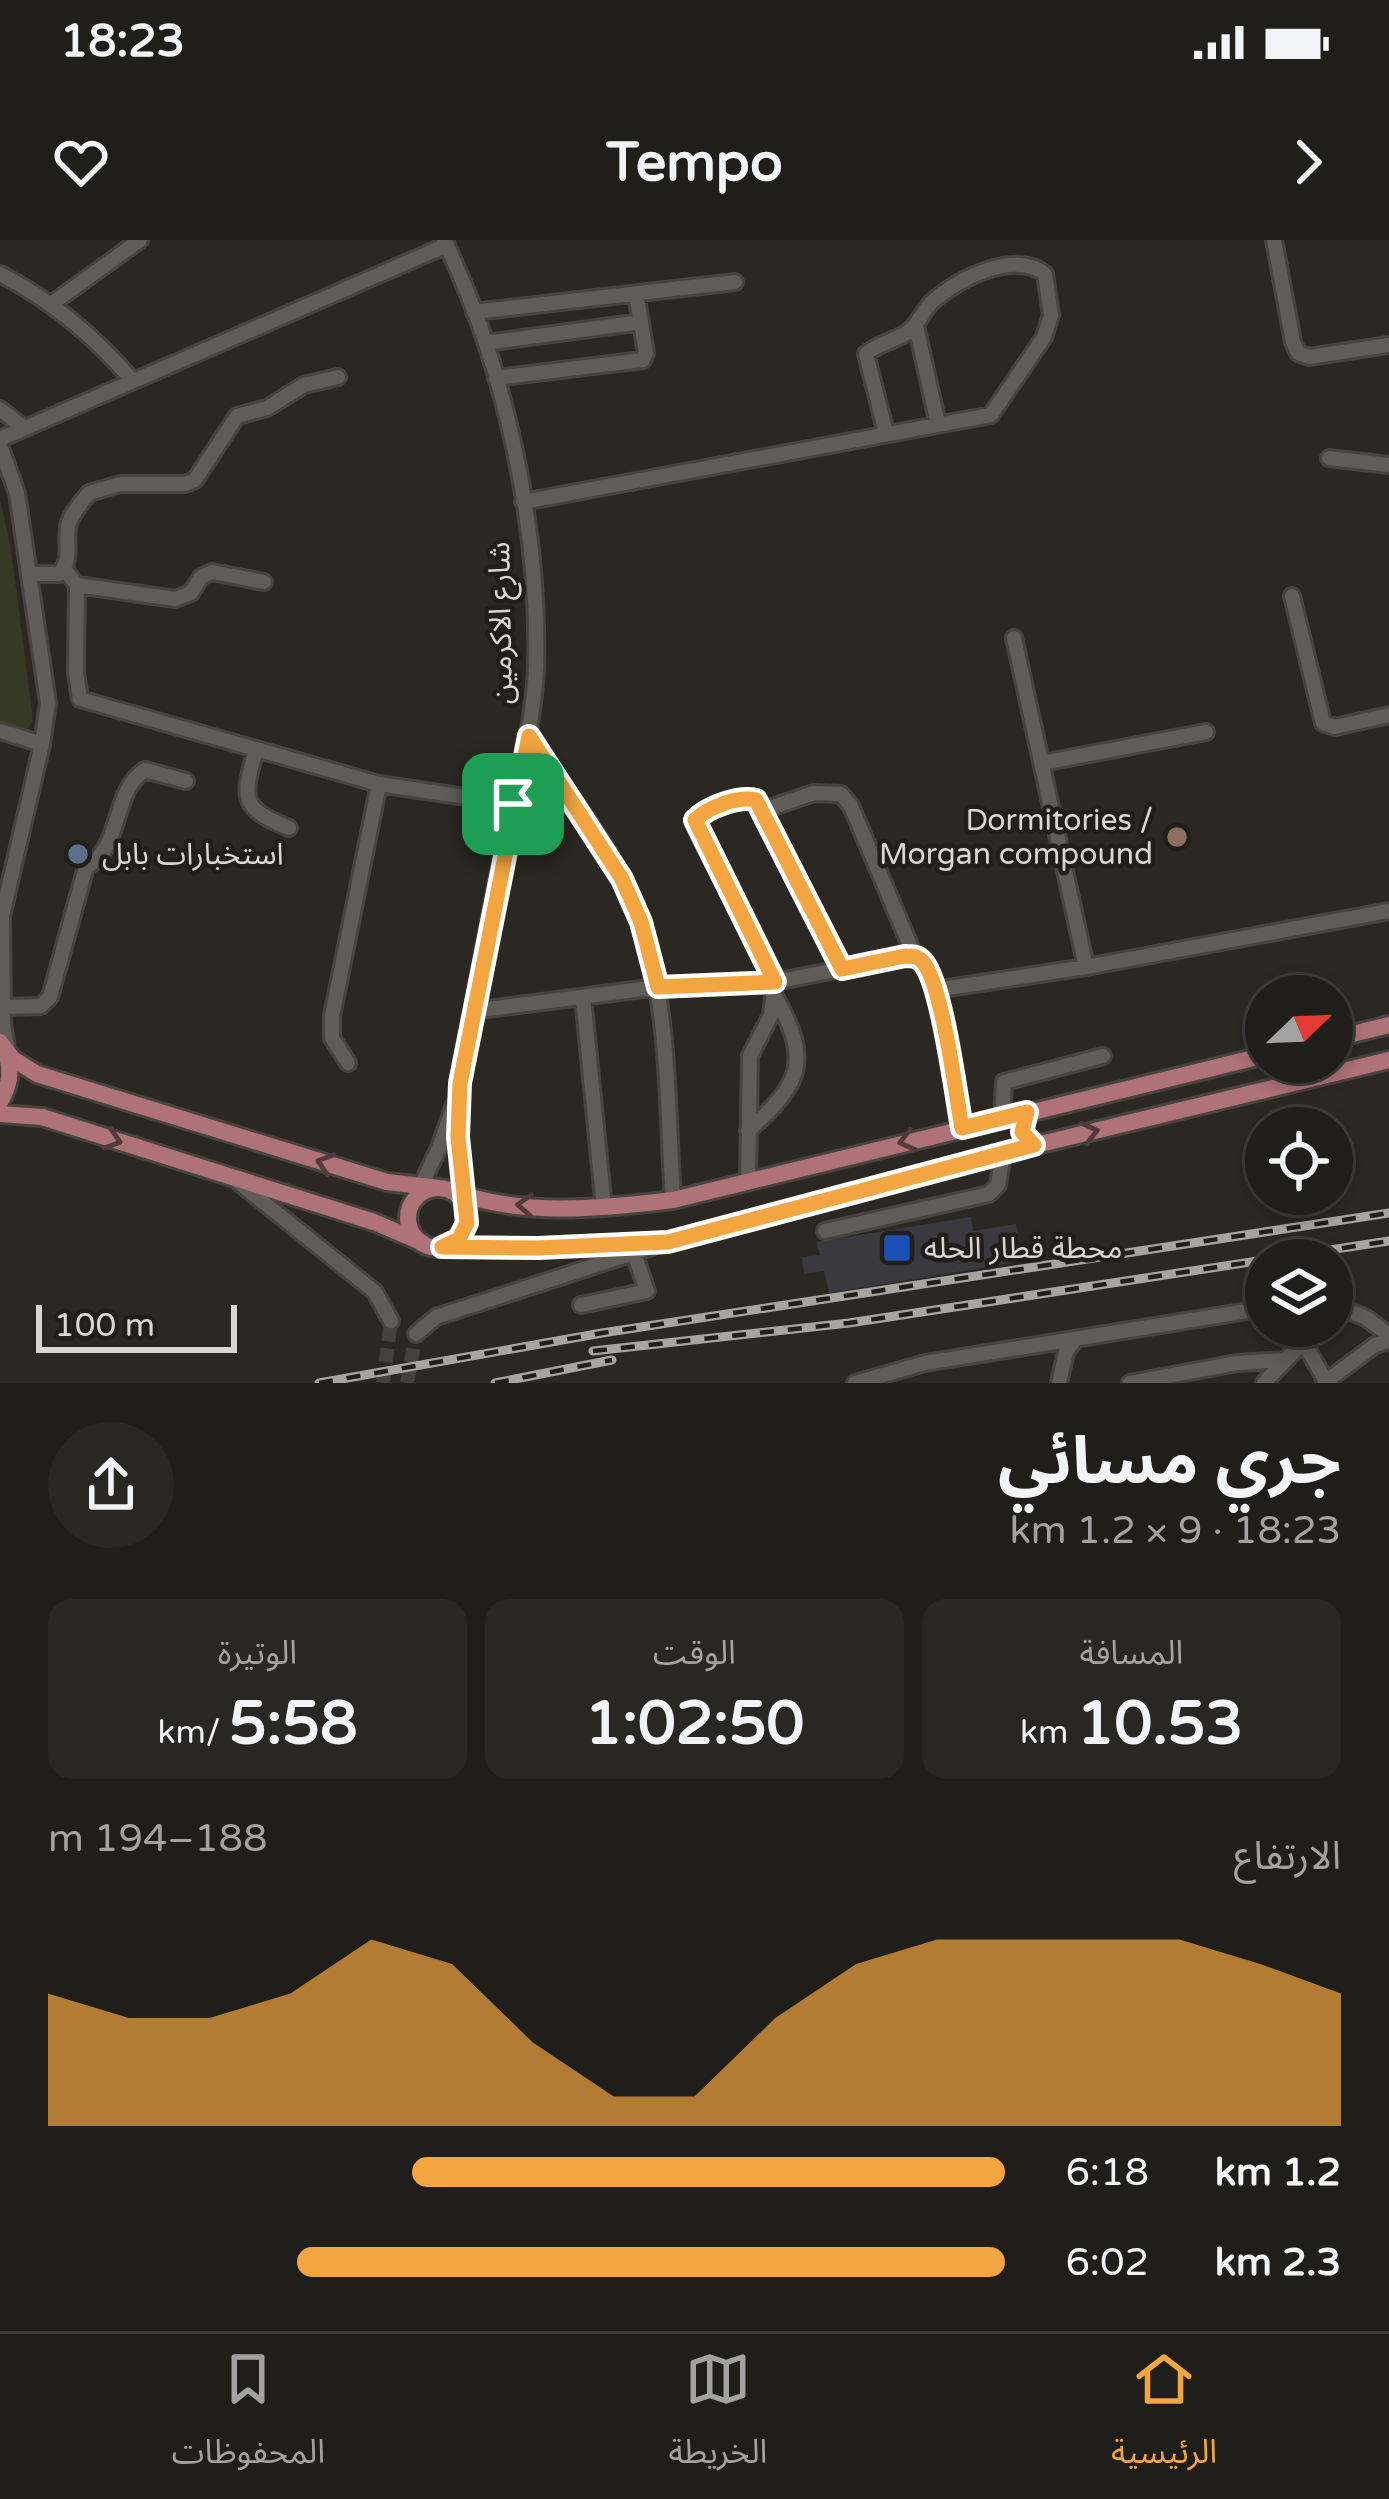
<!DOCTYPE html>
<html lang="ar">
<head>
<meta charset="utf-8">
<style>
  body { margin:0; font-family:"Varela Round","Noto Sans Arabic",sans-serif; background:#282723; color:#f1f3f6; direction:rtl; height:100vh; display:flex; flex-direction:column; font-size:45px; white-space:nowrap }
  * { box-sizing:border-box; margin:0 }
  p { font-size:39px; color:#a2a2a2 }
  .icon { flex:none; width:66px; height:66px; fill:none; stroke:currentColor; stroke-width:2; stroke-linecap:round; stroke-linejoin:round }
  .map { position:relative; height:1143px; overflow:hidden; direction:ltr }
  .side { display:flex; flex-direction:column; background:#201e1a; flex:1 }
  .side>* { flex:none }
  .needle { width:78px; rotate:67deg }
  .buttons { position:absolute; left:1245px; top:735px; display:grid; gap:24px }
  .buttons a { display:grid; place-items:center; width:108px; height:108px; border-radius:50%; background:#201e1a; box-shadow:0 6px 18px #0003,0 0 0 3px #3d3c39; font-size:60px }
  .scale { position:absolute; left:36px; bottom:30px; width:201px; box-sizing:border-box; padding-left:12px; border:6px solid #d9d7d4; border-top:0; font-size:33px; line-height:42px; white-space:nowrap; color:#d9d7d4; -webkit-text-stroke:9px #221e1a; paint-order:stroke }
  .pin { position:absolute; display:grid; place-items:center; width:102px; height:102px; color:#fff; margin:-51px; border-radius:24px; box-shadow:0 6px 18px #0006 }
  .round { display:grid; place-items:center; flex:none; width:126px; height:126px; border-radius:63px; background:#282723 }
  .summary { display:flex; align-items:center; justify-content:space-between; height:204px; padding:0 48px }
  h1 { font-size:66px; font-weight:700; line-height:90px }
  .figures { display:grid; grid-template-columns:repeat(3,1fr); gap:18px; height:204px; padding:12px 48px }
  .figures div { display:grid; align-content:center; border-radius:24px; background:#282723; text-align:center }
  .figures b { font-size:60px; font-weight:700 }
  .figures small { font-size:33px; font-weight:400 }
  .figures p { font-size:33px }
  .chart { height:336px; padding:24px 48px }
  .chart p { display:flex; justify-content:space-between }
  .chart svg { width:100%; height:216px; margin-top:12px; fill:#f2a541; opacity:.7 }
  ul { padding:0 48px; list-style:none; font-size:39px }
  li { display:grid; grid-template-columns:192px 144px 1fr; align-items:center; height:90px }
  li i { height:30px; border-radius:15px; background:#f2a541 }
  .status { display:flex; justify-content:space-between; align-items:center; height:84px; padding:0 60px; background:#201e1a; direction:ltr }
  .status svg { height:33px; fill:currentColor }
  header { display:flex; justify-content:space-between; align-items:center; height:156px; padding:0 48px; background:#201e1a; font-size:54px; font-weight:700 }
  .menu { display:flex; justify-content:space-around; align-items:center; height:168px; border-top:3px solid #3d3c39; background:#201e1a; font-size:33px; color:#a2a2a2 }
  .menu a { display:grid; justify-items:center; gap:6px }
  .menu .current { color:#f2a541 }
  .map>svg:first-child { display:block }
  .green { fill:#363923 }
  .building { fill:#3a393f }
  .lines { fill:none; stroke-linecap:round; stroke-linejoin:round }
  .minor-tunnel { stroke:#45423e; stroke-width:14; stroke-dasharray:14 7; stroke-linecap:butt }
  .minor-casing { stroke:#474440; stroke-width:20 }
  .major-casing { stroke:#474440; stroke-width:22 }
  .minor { stroke:#605c57; stroke-width:14 }
  .major { stroke:#af7277; stroke-width:16 }
  .rail-casing { stroke:#a7a5a1; stroke-width:9 }
  .rail { stroke:#221e1a; stroke-width:4.5; stroke-dasharray:14; stroke-linecap:butt }
  .oneway { stroke:#533b3b }
  .route-casing { stroke:#fff; stroke-width:24 }
  .route { stroke:#f2a541; stroke-width:15 }
  .education-dot { fill:#8d6e63; stroke:#221e1a; stroke-width:4.5 }
  .service-dot { fill:#5c6f8a; stroke:#221e1a; stroke-width:4.5 }
  .transit-dot { fill:#1a4fb4; stroke:#221e1a; stroke-width:4.5 }
  .labels { text-anchor:middle; dominant-baseline:central; stroke-width:9; stroke-linejoin:round; paint-order:stroke }
  .street-label { font-size:30px; fill:#d9d7d4; stroke:#221e1a }
  .poi-label { font-size:30px; fill:#d9d7d4; stroke:#221e1a; text-anchor:start }
</style>
</head>
<body>
<div class="status"><b>18:23</b><svg viewBox="0 0 49 12"><path d="M0 12V9h3v3zM5 12V6h3v6zM10 12V3h3v9zM15 12V0h3v12zM26 1h20v11H26zM47 4h2v5h-2z"/></svg></div>
<header><svg class="icon" aria-label="forward" viewBox="0 0 24 24"><path d="M9 5l7 7-7 7"/></svg>Tempo<svg class="icon" aria-label="heart" viewBox="0 0 24 24"><path d="M12 20l-8-8c-3-5 5-10 8-4 3-6 11-1 8 4z"/></svg></header>
<div class="map">
<svg width="1389" height="1143" viewBox="0 0 1389 1143">
  <rect width="100%" height="100%" fill="#2b2823"/>
  <!-- green -->
  <path class="green" d="M0,259L11,309L33,480L27,490L0,482Z"/>
  <!-- building -->
  <path class="building" d="M971,977L973,991L1016,984L1021,1011L1042,1008L1043,1018L829,1053L824,1031L804,1034L802,1017L820,1015L816,1002Z"/>
  <g class="lines">
    <!-- minor-tunnel -->
    <path class="minor-tunnel" d="M383,1143L391,1081
      M407,1143L416,1094"/>
    <defs>
      <path id="minor" d="M444,0C505,125 540,288 536,428C534,480 520,530 509,581C492,668 474,755 460,843L458,897L467,973
        M1274,0L1293,102L1298,113L1309,117L1389,105
        M0,34C51,60 95,97 132,140
        M50,65L140,0
        M474,72L735,42
        M916,86L938,184
        M486,103L641,82
        M496,138L643,120L646,113L636,54
        M0,169L24,188
        M0,199L447,5
        M0,206L17,253L48,463L42,504L2,676L3,784L8,814
        M1329,218L1389,225
        M523,262L991,175L1044,97L1051,75L1045,34C1014,10 957,39 932,62C922,72 919,84 908,92C895,101 878,103 866,114L886,193
        M64,329L77,345L76,432L80,459L379,544L513,564
        M30,334H59C73,318 65,307 68,287C70,275 81,263 89,253L120,244H185L195,240L237,176L267,168L304,145L338,137
        M77,345L175,359L191,353L201,337L212,332L264,342
        M1292,356L1323,483L1335,487L1389,475
        M0,491L42,504
        M528,496C568,555 621,617 642,685C670,773 667,869 673,960
        M256,510C242,558 240,568 289,588
        M1042,523L1206,492
        M764,570L814,553L841,554L851,566L915,717
        M1086,727L1389,671
        M583,757L604,968
        M3,767L41,766L50,757L86,627C123,608 111,552 145,530L186,541
        M472,771L658,747L775,742L905,716L923,723L935,750
        M348,823L332,798V776L379,544
        M1002,878L1004,842L1103,816
        M962,888L935,750L1086,727L1014,398
        M748,891C800,844 812,823 776,758
        M237,941L375,1052L391,1081
        M748,941L750,816L771,775L775,742L696,589L695,580C708,567 738,556 756,560L842,729
        M413,962L439,908L454,865
        M825,991L989,954L998,945L1003,913
        M1332,1064L1366,1078L1389,1095
        M581,1065L647,1051L634,1013
        M1294,1086L1326,1141
        M416,1094L436,1077L652,1007
        M855,1143L925,1123L1266,1068
        M1059,1143L1066,1112L1074,1101
        M1130,1143L1237,1123L1286,1120
        M1264,1143L1302,1103
        M1324,1143L1375,1105L1389,1101"/>
      <path id="major" d="M1332,799L1389,785
        M0,802L13,819L37,834L387,942L439,948
        M0,862C10,845 12,831 6,812
        M0,874L42,877L374,982L423,1003
        M408 978a30 30 0 1 1 60 0a30 30 0 1 1-60 0Z
        M449,950C520,977 599,969 673,960L1266,815
        M442,1007L538,1008L668,1002L1003,913L1389,820"/>
    </defs>
    <!-- minor casing -->
    <use href="#minor" class="minor-casing"/>
    <!-- major casing -->
    <use href="#major" class="major-casing"/>
    <!-- minor -->
    <use href="#minor" class="minor"/>
    <!-- major -->
    <use href="#major" class="major"/>
    <defs>
      <path id="rail" d="M593,1111L849,1083L1389,1001
        M319,1143L602,1093L1389,973
        M495,1143L612,1120"/>
    </defs>
    <!-- rail casing -->
    <use href="#rail" class="rail-casing"/>
    <!-- rail -->
    <use href="#rail" class="rail"/>
  </g>
  <!-- one-way arrows -->
  <defs><path id="oneway-chevron" d="M-2-3.5L2.5 0L-2 3.5" fill="none" stroke-width="1.6" stroke-linecap="round" stroke-linejoin="round" transform="scale(3)"/></defs>
  <g class="oneway">
    <use href="#oneway-chevron" transform="translate(1090 892) rotate(-14)"/>
    <use href="#oneway-chevron" transform="translate(113 900) rotate(18)"/>
    <use href="#oneway-chevron" transform="translate(907 901) rotate(166)"/>
    <use href="#oneway-chevron" transform="translate(325 923) rotate(-163)"/>
    <use href="#oneway-chevron" transform="translate(525 965) rotate(-177)"/>
  </g>
  <g class="lines">
    <defs>
      <path id="route" d="M529,496L622,639L641,682L658,747L775,742L695,580C708,567 738,556 756,560L842,729L905,716C915,717 916,715 923,722C942,744 956,855 962,888L1027,872L1022,892L1034,905L668,1002L538,1008L442,1007L459,999L467,983L458,897L460,843Z"/>
    </defs>
    <!-- route casing -->
    <use href="#route" class="route-casing"/>
    <!-- route -->
    <use href="#route" class="route"/>
  </g>
  <!-- markers -->
  <circle class="education-dot" cx="1177" cy="597" r="12"/>
  <circle class="service-dot" cx="78" cy="614" r="12"/>
  <rect class="transit-dot" x="882" y="993" width="30" height="30" rx="6"/>
  <g class="labels">
    <!-- street labels -->
    <g class="street-label">
      <text transform="translate(501 383) rotate(-91)">شارع الاكرمين</text>
    </g>
    <!-- poi labels -->
    <g class="poi-label">
      <text x="1153" y="580" text-anchor="end">Dormitories /<tspan x="1153" dy="34">Morgan compound</tspan></text>
      <text x="102" y="614">استخبارات بابل</text>
      <text x="924" y="1008">محطة قطار الحله</text>
    </g>
  </g>
</svg>
<div class="buttons">
<a><svg class="needle" viewBox="-14 -14 28 28"><path d="M0-13l5 13h-10z" fill="#e53935"/><path d="M0 13l5-13h-10z" fill="#a2a2a2"/></svg></a>
<a><svg class="icon" aria-label="locate" viewBox="0 0 24 24"><circle cx="12" cy="12" r="6"/><path d="M12 2v4M12 18v4M2 12h4M18 12h4"/></svg></a>
<a><svg class="icon" aria-label="layers" viewBox="0 0 24 24"><path d="M12 4l9 5-9 5-9-5zM3 14l9 5 9-5"/></svg></a>
</div>
<div class="scale">100 m</div>
<div class="pin" style="left:513px;top:564px;background:#1e9e55"><svg class="icon" aria-label="arrive" viewBox="0 0 24 24"><path d="M6 21V4h12l-3 4 3 4H6"/></svg></div>
</div>
<section class="side">
<div class="summary"><div><h1>جري مسائي</h1><p>18:23 · 9 × 1.2 km</p></div><a class="round"><svg class="icon" aria-label="share" viewBox="0 0 24 24"><path d="M12 15V3M7 8l5-5 5 5M5 13v7h14v-7"/></svg></a></div>
<div class="figures">
<div><p>المسافة</p><b>10.53<small> km</small></b></div>
<div><p>الوقت</p><b>1:02:50</b></div>
<div><p>الوتيرة</p><b>5:58<small> /km</small></b></div>
</div>
<div class="chart"><p><span>الارتفاع</span>188–194 m</p>
<svg viewBox="0 0 160 44" preserveAspectRatio="none"><path d="M0 44V17L10 22L20 22L30 17L40 6L50 11L60 27L70 38L80 38L90 22L100 11L110 6L120 6L130 6L140 6L150 11L160 17V44z"/></svg>
</div>
<ul>
<li><b>1.2 km</b>6:18<i style="width:62%"></i></li>
<li><b>2.3 km</b>6:02<i style="width:74%"></i></li>
</ul>
</section>
<nav class="menu">
<a class="current"><svg class="icon" aria-label="home" viewBox="0 0 24 24"><path d="M3 11l9-7 9 7M6 9v11h12V9"/></svg>الرئيسية</a>
<a><svg class="icon" aria-label="map" viewBox="0 0 24 24"><path d="M3 6l6-2 6 2 6-2v14l-6 2-6-2-6 2zM9 4v14M15 6v14"/></svg>الخريطة</a>
<a><svg class="icon" aria-label="saved" viewBox="0 0 24 24"><path d="M7 4h10v16l-5-4-5 4z"/></svg>المحفوظات</a>
</nav>
</body>
</html>
